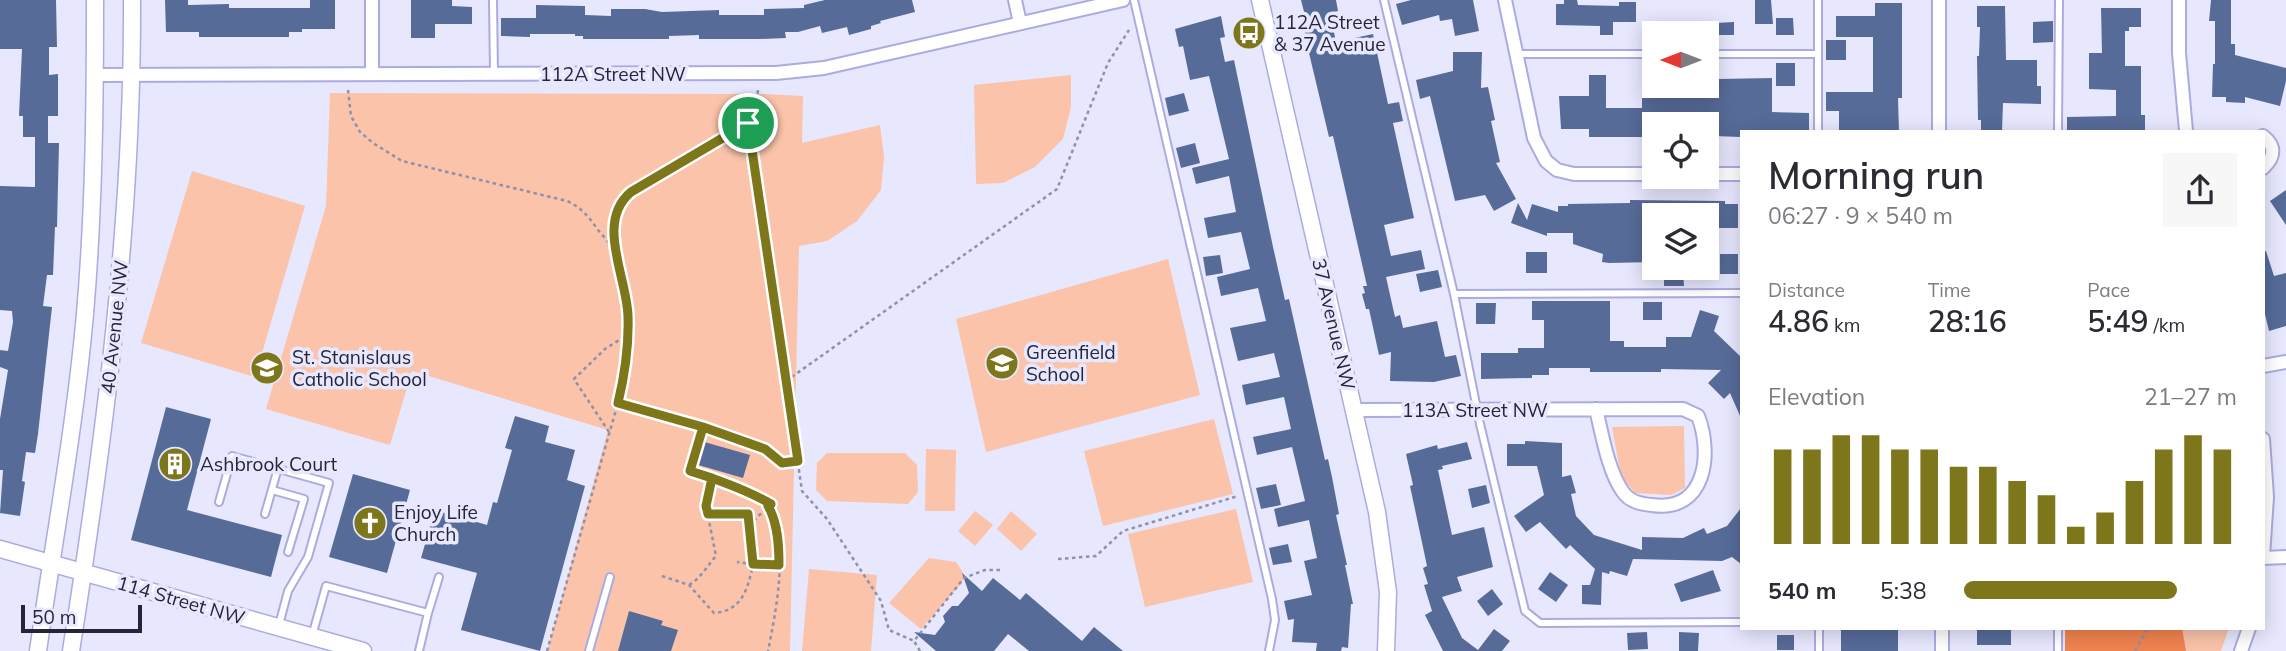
<!DOCTYPE html>
<html lang="en">
<head>
<meta charset="utf-8">
<style>
  body { margin:0; font-family:Mulish,sans-serif; background:#f7f7f7; color:#2b2b33; height:100vh; display:flex; flex-direction:column; font-size:26px; white-space:nowrap }
  * { box-sizing:border-box; margin:0 }
  p { font-size:23px; color:#7c7c81 }
  .icon { flex:none; width:38px; height:38px; fill:none; stroke:currentColor; stroke-width:2; stroke-linecap:round; stroke-linejoin:round }
  .map { position:relative; flex:1; overflow:hidden }
  .sheet { position:absolute; left:1740px; top:130px; width:525px; height:500px; display:flex; flex-direction:column; background:#fff; border-radius:0px; box-shadow:0 4px 18px #0003 }
  .sheet>* { flex:none }
  .needle { width:46px; rotate:270deg }
  .buttons { position:absolute; left:1642px; top:21px; display:grid; gap:14px }
  .buttons a { display:grid; place-items:center; width:77px; height:77px; border-radius:0px; background:#fff; box-shadow:0 4px 18px #0003; font-size:35px }
  .scale { position:absolute; left:21px; bottom:18px; width:121px; box-sizing:border-box; padding-left:7px; border:4px solid #252439; border-top:0; font-size:19px; line-height:24px; white-space:nowrap; color:#252439; -webkit-text-stroke:5px #e7e8fe; paint-order:stroke }
  .pin { position:absolute; display:grid; place-items:center; width:60px; height:60px; color:#fff; margin:-30px; border:4px solid #fff; border-radius:50%; box-shadow:0 2px 7px #0007 }
  .round { display:grid; place-items:center; flex:none; width:74px; height:74px; border-radius:0px; background:#f7f7f7 }
  .overview { display:flex; align-items:center; justify-content:space-between; height:119px; padding:0 28px }
  h1 { font-size:38px; font-weight:600; line-height:52px }
  .metrics { display:grid; grid-template-columns:repeat(3,1fr); gap:10px; height:119px; padding:7px 28px }
  .metrics div { display:grid; align-content:center }
  .metrics b { font-size:30px; font-weight:600 }
  .metrics small { font-size:19px; font-weight:400 }
  .metrics p { font-size:19px }
  .chart { height:196px; padding:14px 28px }
  .chart p { display:flex; justify-content:space-between }
  .chart svg { width:100%; height:126px; margin-top:7px; stroke:#7d761b; stroke-width:6 }
  ul { padding:0 28px; list-style:none; font-size:23px }
  li { display:grid; grid-template-columns:112px 84px 1fr; align-items:center; height:52px }
  li i { height:18px; border-radius:9px; background:#7d761b }
  .map>svg:first-child { display:block }
  .green { fill:#fac3aa }
  .forest { fill:#f0844f }
  .building { fill:#576b99 }
  .lines { fill:none; stroke-linecap:round; stroke-linejoin:round }
  .service-casing { stroke:#acabe0; stroke-width:10 }
  .minor-casing { stroke:#acabe0; stroke-width:16 }
  .tertiary-casing { stroke:#acabe0; stroke-width:19 }
  .path { stroke:#9090a6; stroke-width:2.5; stroke-dasharray:3.5 3.5; stroke-linecap:butt }
  .service { stroke:#fff; stroke-width:6 }
  .minor { stroke:#fff; stroke-width:12 }
  .tertiary { stroke:#fff; stroke-width:16 }
  .route-casing { stroke:#fff; stroke-width:14 }
  .route { stroke:#7d761b; stroke-width:9 }
  .labels { text-anchor:middle; dominant-baseline:central; stroke-width:7; stroke-linejoin:round; paint-order:stroke }
  .poi-label { font-size:19px; fill:#252439; stroke:#e7e8fe; text-anchor:start }
  .street-label { font-size:19px; fill:#252439; stroke:#e7e8fe }
</style>
</head>
<body>
<div class="map">
<svg width="2286" height="651" viewBox="0 0 2286 651">
  <rect width="100%" height="100%" fill="#e7e8fe"/>
  <!-- green -->
  <path class="green" d="M1071,75V107L1063,139L1035,167L1003,183L976,184L974,85Z
    M330,93L762,94L803,96L802,143L880,125L884,157L881,190L857,221L827,241L799,246L790,651H547L608,430L412,371L390,445L266,409L326,206Z
    M192,171L305,206L255,377L141,343Z
    M1168,259L1200,395L986,452L956,319Z
    M1214,419L1233,494L1103,526L1084,451Z
    M1684,426L1685,488L1671,495L1635,493L1621,476L1612,427Z
    M926,449L956,450L955,511H925Z
    M827,453H905L917,465L918,492L908,504L827,501L816,490L817,463Z
    M1236,509L1253,582L1145,607L1128,534Z
    M975,511L993,525L975,546L958,531Z
    M1011,511L1037,534L1021,551L997,529Z
    M929,558L956,562L964,574L962,583L921,629L889,603Z
    M809,569L877,575L871,651H802Z
    M2065,628H2229L2221,651H2065Z"/>
  <!-- forest -->
  <path class="forest" d="M2065,628H2182L2186,651H2065Z"/>
  <!-- building -->
  <path class="building" d="M0,0H56L57,47H49V75L58,74V116H48V143H59L57,227H55L53,275H47L43,306L52,307L38,434L35,453L26,452L22,481L25,482L20,516L0,513L3,470H0V419L8,370L0,367V350L8,351L13,322L12,311L0,310V186L35,187V137H23V116H19L22,49H0Z
    M165,0H188V5L229,4V8H310V0H335V29H302V32H289V37H199V32H166Z
    M411,0H452V6L472,7V24H435V38H411Z
    M825,0H912L915,12L880,21L881,23L871,26V29L849,35L847,27L822,33L820,26L798,32H785L786,38L760,39H699V35L669,36V39H583V36H575V34H530V37L501,36V18H536V5L585,6V15L611,16V9H645L662,12L719,10V15H764V9L804,8V5Z
    M1301,0H1336L1338,11L1330,13L1336,42L1373,34L1388,104L1399,102L1403,121L1393,123L1414,218L1384,225L1391,256L1421,250L1425,269L1386,277L1395,317L1400,315L1403,328L1437,321L1445,357L1456,355L1461,376L1434,382L1390,381L1391,352L1379,355L1369,309H1366L1362,294L1365,293L1363,286H1367L1333,136L1329,137L1309,53L1305,32L1309,31Z
    M1411,0H1473L1479,31L1455,36L1452,19L1440,21L1439,15L1402,25L1396,4Z
    M1564,0H1577L1578,5L1619,6V2H1636V22H1613V35H1600V26L1556,25V4H1564Z
    M1755,0H1771L1773,24H1755Z
    M2211,0H2231V44H2235V55L2286,68V81L2280,106L2245,97V103L2226,102V97H2212L2213,64H2215V21H2209Z
    M1875,3H1902V98H1898L1899,131H1839V111H1826V92H1873V37H1836V16H1875Z
    M1977,6H2005L2006,60H2037V86H2041V104L2003,103L2002,131H1981V120H1978L1977,56H1979L1980,27H1977Z
    M2101,8H2141V27H2129V31H2125V66H2141V115H2145V131H2067V117L2116,116V90L2089,89V53H2102Z
    M1221,16L1225,37L1220,38L1225,62L1234,60L1273,247L1285,300L1289,299L1325,460L1328,459L1332,477L1339,514L1336,515L1347,565H1345L1353,604H1351L1348,648L1342,647L1341,651H1316L1317,643L1292,642L1294,619L1288,620L1284,601L1312,595L1304,561L1317,558L1309,520L1278,527L1274,509L1305,501L1292,447L1257,455L1253,437L1291,429L1284,397L1246,405L1242,385L1280,377L1274,353L1238,361L1230,328L1266,321L1258,288L1221,296L1217,277L1250,269L1241,232L1208,238L1204,218L1236,212L1229,176L1196,184L1192,168L1229,159L1209,76L1190,80L1183,46L1179,47L1175,29Z
    M1776,18H1793L1794,35H1776Z
    M2053,21V42L2033,43V22Z
    M1734,22V35H1716V23Z
    M1826,40H1846V60H1826Z
    M1453,52H1482L1481,88L1488,87L1495,120L1491,121L1500,162L1496,163L1516,199L1494,211L1485,195L1455,201L1430,96L1420,99L1416,80L1453,71Z
    M1776,63H1795V86H1776Z
    M1706,64H1719V79L1772,78V112L1809,113V131H1741V137L1714,136V133H1706V124H1654V133H1648V137H1589V129H1561L1559,96H1589V75H1606V108H1642V86H1706Z
    M1184,93L1189,111L1169,116L1165,98Z
    M1195,143L1200,163L1181,168L1176,148Z
    M2286,190V225L2270,201Z
    M1630,200L1725,201V204H1738V228H1706V215H1654V262L1609,263L1602,262L1603,254L1573,244V233H1547V236L1511,223L1518,203L1527,220L1532,204L1558,212V206H1568V204L1630,203Z
    M2266,251L2274,276L2286,273V326L2269,331L2263,306V252Z
    M1526,252H1547V273H1526Z
    M1720,254H1738V274H1720Z
    M1220,255L1223,273L1206,276L1203,257Z
    M1438,270L1442,287L1420,292L1416,274Z
    M1664,271H1683L1684,286H1664Z
    M1532,301H1610V341H1624V347H1666V337H1691L1700,310L1719,316L1714,331L1741,357V418L1730,393L1724,399L1708,383L1721,370L1661,369V372H1590V368H1549V375H1532V378L1481,379V353H1518V348H1544V320H1532Z
    M1643,302H1662V320H1643Z
    M1476,303H1496L1495,324H1476Z
    M166,407L211,419L187,510L282,535L271,577L131,540Z
    M515,416L549,426L545,442L575,450L567,480L585,486L540,651L461,630L477,573L421,558L435,510L487,525L493,502L497,503L512,450L505,448Z
    M701,441L750,455L743,478L695,464Z
    M1525,441L1562,443V477L1571,475L1576,493L1571,494L1576,516L1594,535L1642,550V537L1683,538L1704,528L1707,534L1727,526L1741,508V564L1732,557L1722,561L1633,559L1627,576L1610,571L1609,574L1602,572L1601,605L1582,604V585H1590L1595,569L1570,545L1566,549L1540,522L1526,532L1514,516L1544,495L1537,466H1507V444H1525Z
    M1467,442L1472,459L1442,466L1443,469L1438,470L1452,535L1484,527L1493,567L1457,577L1462,591L1442,597L1462,638L1478,650L1494,629L1510,641L1502,651H1443L1425,615L1432,611L1424,585L1428,584L1423,568L1427,566L1410,486L1413,485L1406,454L1437,445L1438,449Z
    M353,474L410,490L387,573L329,557Z
    M1276,484L1281,505L1261,509L1256,488Z
    M1486,485L1490,503L1472,508L1468,489Z
    M1288,544L1292,562L1273,565L1269,548Z
    M1713,570L1721,591L1681,602L1674,584Z
    M1550,572L1568,585L1556,602L1538,589Z
    M962,573L982,591L993,578L1020,600L1026,593L1082,641L1094,627L1123,651H1029L1008,634L994,651H936L914,632L935,635L945,622L943,616L952,606H958L969,593Z
    M1492,589L1503,604L1488,616L1477,601Z
    M629,611L663,621L661,625L678,630L671,651H618Z
    M1841,628H1898V651H1841Z
    M1977,628H2011V645H1977Z
    M1647,632L1648,649L1628,650L1627,633Z
    M1679,632L1699,633L1698,651H1679Z
    M1777,635H1794V650H1777Z"/>
  <g class="lines">
    <defs>
      <path id="service" d="M493,0L494,74
        M1134,0L1272,599L1275,620L1269,651
        M1384,0L1454,294
        M1517,54H1654
        M1706,54H1818
        M1818,131V0
        M2058,131L2059,0
        M1741,293L1454,294L1480,424L1525,611L1540,623L1741,622
        M272,490L304,499L288,552
        M219,502L232,456L329,483L308,557L288,591L279,625
        M265,514L278,468
        M428,613L439,577
        M1819,628V651
        M2058,628V651
        M312,636L326,586L428,613L419,651
        M589,651L610,577"/>
      <path id="minor" d="M1015,0L1020,23
        M1505,0L1534,138L1546,161L1557,170L1574,174H1654
        M1939,0V131
        M2179,0V53L2186,131
        M372,73V0
        M95,75L776,73L824,68L1123,0
        M2263,136C2276,146 2275,157 2263,168
        M1706,174H1741
        M2263,366L2286,362
        M1353,410L1683,409L1698,416C1713,455 1705,513 1652,505C1641,504 1630,502 1623,492C1608,471 1602,434 1596,409
        M2263,439L2267,497L2263,556
        M2263,558L2286,557
        M1942,628V651
        M2241,651L2249,628"/>
      <path id="tertiary" d="M1260,0L1377,512L1388,592L1386,651
        M0,549L363,651
        M38,651C54,539 75,427 85,314C94,209 95,105 95,0
        M71,651C105,435 133,219 132,0"/>
    </defs>
    <!-- service casing -->
    <use href="#service" class="service-casing"/>
    <!-- minor casing -->
    <use href="#minor" class="minor-casing"/>
    <!-- tertiary casing -->
    <use href="#tertiary" class="tertiary-casing"/>
    <!-- path -->
    <path class="path" d="M348,90L351,116L360,132L373,143L402,161L567,201C581,207 589,217 598,230C604,237 611,244 614,252C635,299 630,354 618,403
      M748,123L802,491L827,519L881,601L889,630L914,641
      M614,250L616,213L624,198L748,123L755,114L758,90
      M786,381L1057,189L1108,63L1129,30
      M703,427L765,449L782,462L798,461
      M609,432L574,379L605,349L627,335
      M708,514H749L753,564L737,562
      M749,526L768,506
      M1058,559L1096,556L1123,531L1238,496
      M662,576L689,585L714,613C742,611 748,589 753,564L779,565
      M689,585C701,578 707,566 716,556L706,506L712,478
      M547,651L618,403L703,427L690,471L747,490L771,504L768,506C790,543 776,611 768,651
      M920,651L914,641L964,578L985,570H1001
      M2135,651L2148,628"/>
    <!-- service -->
    <use href="#service" class="service"/>
    <!-- minor -->
    <use href="#minor" class="minor"/>
    <!-- tertiary -->
    <use href="#tertiary" class="tertiary"/>
  </g>
  <g class="lines">
    <defs>
      <path id="route" d="M748,123L631,192C595,222 627,277 628,316C629,346 625,374 618,403L703,427L690,471L712,478L706,506L708,514H748L753,564L779,565C779,546 778,523 768,506L771,504C745,489 719,480 690,471L703,427L765,449L782,463L798,461L748,123"/>
    </defs>
    <!-- route casing -->
    <use href="#route" class="route-casing"/>
    <!-- route -->
    <use href="#route" class="route"/>
  </g>
  <!-- icons -->
  <defs>
    <symbol id="bus-disc" viewBox="-11 -11 22 22"><circle r="9.5" fill="#7d761b" stroke="#e7e8fe"/><path d="M-5-6H5V4H4V6H2V4H-2V6H-4V4H-5ZM-3.5-4V0h7V-4ZM-3.5 1.2v1.5H-2V1.2ZM2 1.2v1.5H3.5V1.2Z" fill="#fff"/></symbol>
    <symbol id="school-disc" viewBox="-11 -11 22 22"><circle r="9.5" fill="#7d761b" stroke="#e7e8fe"/><path d="M0-5L7-2L0 1L-7-2ZM-4 1L0 2.5L4 1V4Q0 6-4 4Z" fill="#fff"/></symbol>
    <symbol id="building-disc" viewBox="-11 -11 22 22"><circle r="9.5" fill="#7d761b" stroke="#e7e8fe"/><path d="M-4-6H4V6H1V3H-1V6H-4ZM-2.5-4.3h1.7v1.8h-1.7ZM.8-4.3h1.7v1.8H.8ZM-2.5-1h1.7V.8h-1.7ZM.8-1h1.7V.8H.8Z" fill="#fff"/></symbol>
    <symbol id="church-disc" viewBox="-11 -11 22 22"><circle r="9.5" fill="#7d761b" stroke="#e7e8fe"/><path d="M-1.2-6h2.4v3.5h3.3v2.4h-3.3V6h-2.4V-.1h-3.3v-2.4h3.3Z" fill="#fff"/></symbol>
  </defs>
  <g fill-rule="evenodd">
    <use href="#bus-disc" x="1230" y="14" width="38" height="38"/>
    <use href="#school-disc" x="983" y="344" width="38" height="38"/>
    <use href="#school-disc" x="248" y="349" width="38" height="38"/>
    <use href="#building-disc" x="156" y="445" width="38" height="38"/>
    <use href="#church-disc" x="351" y="504" width="38" height="38"/>
  </g>
  <g class="labels">
    <!-- poi labels -->
    <g class="poi-label">
      <text x="1274" y="22">112A Street<tspan x="1274" dy="22">&amp; 37 Avenue</tspan></text>
      <text x="1026" y="352">Greenfield<tspan x="1026" dy="22">School</tspan></text>
      <text x="292" y="357">St. Stanislaus<tspan x="292" dy="22">Catholic School</tspan></text>
      <text x="200" y="464">Ashbrook Court</text>
      <text x="394" y="512">Enjoy Life<tspan x="394" dy="22">Church</tspan></text>
    </g>
    <!-- street labels -->
    <g class="street-label">
      <text x="613" y="74">112A Street NW</text>
      <text transform="translate(1334 324) rotate(77)">37 Avenue NW</text>
      <text transform="translate(114 327) rotate(-84)">40 Avenue NW</text>
      <text x="1475" y="410">113A Street NW</text>
      <text transform="translate(181 600) rotate(16)">114 Street NW</text>
    </g>
  </g>
</svg>
<div class="buttons">
<a><svg class="needle" viewBox="-14 -14 28 28"><path d="M0-13l5 13h-10z" fill="#e53935"/><path d="M0 13l5-13h-10z" fill="#7c7c81"/></svg></a>
<a><svg class="icon" aria-label="locate" viewBox="0 0 24 24"><circle cx="12" cy="12" r="6"/><path d="M12 2v4M12 18v4M2 12h4M18 12h4"/></svg></a>
<a><svg class="icon" aria-label="layers" viewBox="0 0 24 24"><path d="M12 4l9 5-9 5-9-5zM3 14l9 5 9-5"/></svg></a>
</div>
<div class="scale">50 m</div>
<div class="pin" style="left:748px;top:123px;background:#1e9e55"><svg class="icon" aria-label="arrive" viewBox="0 0 24 24"><path d="M6 21V4h12l-3 4 3 4H6"/></svg></div>
<section class="sheet">
<div class="overview"><div><h1>Morning run</h1><p>06:27 · 9 × 540 m</p></div><a class="round"><svg class="icon" aria-label="share" viewBox="0 0 24 24"><path d="M12 15V3M7 8l5-5 5 5M5 13v7h14v-7"/></svg></a></div>
<div class="metrics">
<div><p>Distance</p><b>4.86<small> km</small></b></div>
<div><p>Time</p><b>28:16</b></div>
<div><p>Pace</p><b>5:49<small> /km</small></b></div>
</div>
<div class="chart"><p><span>Elevation</span>21–27 m</p>
<svg viewBox="0 0 160 44" preserveAspectRatio="none"><path d="M5 44V11M15 44V11M25 44V6M35 44V6M45 44V11M55 44V11M65 44V17M75 44V17M85 44V22M95 44V27M105 44V38M115 44V33M125 44V22M135 44V11M145 44V6M155 44V11"/></svg>
</div>
<ul>
<li><b>540 m</b>5:38<i style="width:78%"></i></li>
</ul>
</section>
</div>
</body>
</html>
